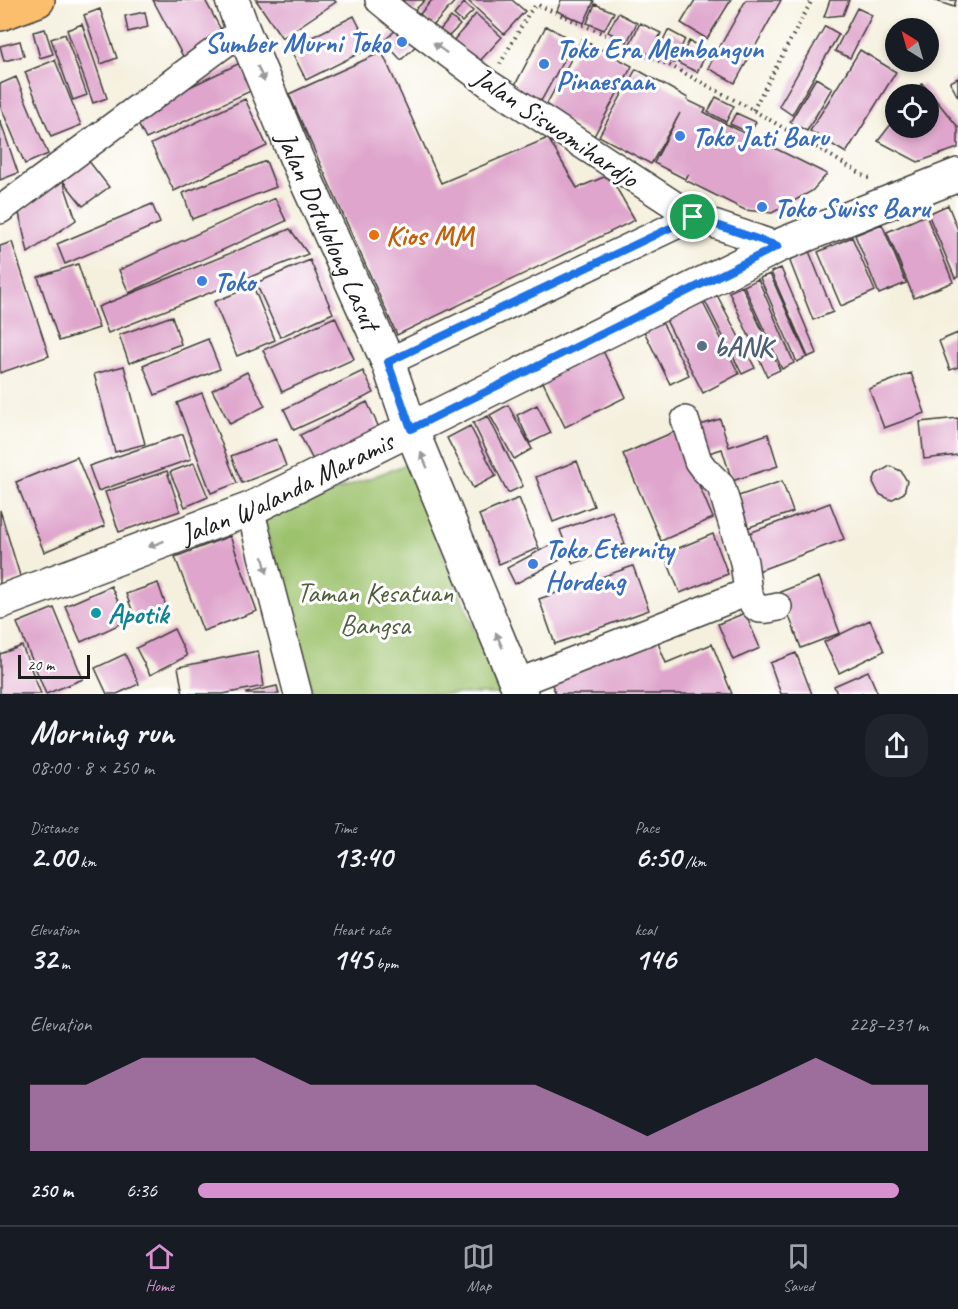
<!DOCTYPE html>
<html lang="en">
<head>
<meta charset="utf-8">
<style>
  body { margin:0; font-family:Caveat,sans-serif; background:#20242c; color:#f1f3f6; height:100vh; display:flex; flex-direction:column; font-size:22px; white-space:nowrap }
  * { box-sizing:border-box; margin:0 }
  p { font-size:20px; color:#9ea1a6 }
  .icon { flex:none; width:33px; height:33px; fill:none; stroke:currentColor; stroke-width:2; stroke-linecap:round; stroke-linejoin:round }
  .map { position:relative; height:694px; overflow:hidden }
  .details { display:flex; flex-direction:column; background:#171b24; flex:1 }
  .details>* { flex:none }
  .needle { width:39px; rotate:323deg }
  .buttons { position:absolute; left:885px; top:18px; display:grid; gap:12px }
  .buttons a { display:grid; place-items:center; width:54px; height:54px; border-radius:50%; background:#171b24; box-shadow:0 3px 9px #0003; font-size:30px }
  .scale { position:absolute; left:18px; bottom:15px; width:72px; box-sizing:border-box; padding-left:6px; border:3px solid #1c1c1c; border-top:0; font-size:16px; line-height:21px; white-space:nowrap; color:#1c1c1c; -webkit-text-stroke:4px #fff; paint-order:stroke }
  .pin { position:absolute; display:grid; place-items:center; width:51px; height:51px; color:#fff; margin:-26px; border:3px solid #fff; border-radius:50%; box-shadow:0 2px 6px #0007 }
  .round { display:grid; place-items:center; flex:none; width:63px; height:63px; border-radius:24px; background:#20242c }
  .head { display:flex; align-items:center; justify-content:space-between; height:102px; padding:0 30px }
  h1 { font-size:33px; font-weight:600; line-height:45px }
  .figures { display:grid; grid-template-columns:repeat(3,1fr); gap:9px; height:102px; padding:6px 30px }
  .figures div { display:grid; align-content:center }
  .figures b { font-size:30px; font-weight:600 }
  .figures small { font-size:16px; font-weight:400 }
  .figures p { font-size:16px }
  .chart { height:168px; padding:12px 30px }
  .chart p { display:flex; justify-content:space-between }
  .chart svg { width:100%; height:108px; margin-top:6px; fill:#d690ce; opacity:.7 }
  ul { padding:0 30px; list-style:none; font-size:20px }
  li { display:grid; grid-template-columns:96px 72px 1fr; align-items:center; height:45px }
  li i { height:15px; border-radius:8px; background:#d690ce }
  .tabs { display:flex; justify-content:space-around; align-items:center; height:84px; border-top:2px solid #363941; background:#171b24; font-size:16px; color:#9ea1a6 }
  .tabs a { display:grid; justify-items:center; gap:3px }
  .tabs .current { color:#d690ce }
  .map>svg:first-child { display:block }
  .green { fill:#9dc26d; stroke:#5c6f44; stroke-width:1.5 }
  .building { fill:#dfa5cc }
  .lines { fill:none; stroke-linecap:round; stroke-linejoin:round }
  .minor-casing { stroke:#3d3c39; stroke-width:30 }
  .tertiary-casing { stroke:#3d3c39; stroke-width:36 }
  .trunk-casing { stroke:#3d3c39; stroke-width:36 }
  .path { stroke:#3d3c39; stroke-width:4; stroke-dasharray:1.5 4.5; stroke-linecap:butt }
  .minor { stroke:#fff; stroke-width:27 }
  .tertiary { stroke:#fff; stroke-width:33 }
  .trunk { stroke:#fabe6d; stroke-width:33 }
  .oneway { fill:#999 }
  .route-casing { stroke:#fff; stroke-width:12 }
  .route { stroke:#1a73e8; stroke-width:8 }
  .shop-dot { fill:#3f7fe0; stroke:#fff; stroke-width:2 }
  .food-dot { fill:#e8710a; stroke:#fff; stroke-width:2 }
  .service-dot { fill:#5c6f8a; stroke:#fff; stroke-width:2 }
  .culture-dot { fill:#0f9aa8; stroke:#fff; stroke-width:2 }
  .labels { text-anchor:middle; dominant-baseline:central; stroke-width:6; stroke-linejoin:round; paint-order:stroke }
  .shop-label { font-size:28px; font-weight:bold; fill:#366cbe; stroke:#fff; text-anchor:start }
  .street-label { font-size:28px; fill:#1c1c1c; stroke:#fff }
  .food-label { font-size:28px; font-weight:bold; fill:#c56008; stroke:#fff; text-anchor:start }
  .service-label { font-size:28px; font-weight:bold; fill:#4e5e75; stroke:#fff; text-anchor:start }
  .park-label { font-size:28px; fill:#505e3c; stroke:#fff }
  .culture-label { font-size:28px; font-weight:bold; fill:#0d838f; stroke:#fff; text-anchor:start }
</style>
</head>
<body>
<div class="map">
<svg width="958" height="694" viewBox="0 0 958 694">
  <rect width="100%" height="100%" fill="#fff"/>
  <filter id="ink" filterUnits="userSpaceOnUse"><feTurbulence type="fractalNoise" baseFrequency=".0167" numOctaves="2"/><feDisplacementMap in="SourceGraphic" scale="12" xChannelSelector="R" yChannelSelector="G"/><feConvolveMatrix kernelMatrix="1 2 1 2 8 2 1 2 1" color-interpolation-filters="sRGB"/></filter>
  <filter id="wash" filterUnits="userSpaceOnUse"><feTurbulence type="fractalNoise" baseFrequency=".008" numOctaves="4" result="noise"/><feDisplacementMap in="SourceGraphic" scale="24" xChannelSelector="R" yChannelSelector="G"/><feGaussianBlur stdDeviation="1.35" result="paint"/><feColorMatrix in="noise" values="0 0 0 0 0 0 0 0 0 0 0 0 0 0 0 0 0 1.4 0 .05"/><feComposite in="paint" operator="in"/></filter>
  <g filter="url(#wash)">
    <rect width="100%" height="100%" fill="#f5f0de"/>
    <!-- green -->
    <path class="green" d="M407,464L501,694H313L263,518Z"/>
    <g id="blocks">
      <!-- building -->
      <path class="building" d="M153,0H205L226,39L185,60Z
        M256,0H334L336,2L282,38Z
        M402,0H425L413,12Z
        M432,0H456L433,26L420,14Z
        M467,0H512L525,11L504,34Z
        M561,0H592L594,1L584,23L557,11Z
        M695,0H731L707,39L681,23Z
        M746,0H781L735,83L708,68Z
        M830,0H849L843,15L824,17Z
        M933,0H956L954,7Z
        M464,3L473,11L462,22L454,15Z
        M595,4L614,12L604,30L587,23Z
        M857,8L872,15L850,58L835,51Z
        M100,9L117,58L101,64L84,15Z
        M145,12L148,27L128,32L125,16Z
        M618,13L637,23L627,42L608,32Z
        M476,14L502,37L478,63L453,41Z
        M354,16L370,48L306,80L290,48Z
        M451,17L460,25L448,37L440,30Z
        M640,23L661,33L650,55L630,44Z
        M82,24L107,98L93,103L67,30Z
        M401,25L419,43L401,60L384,41Z
        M546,26L574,41L541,101L514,87Z
        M825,26L839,34L792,115L779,106Z
        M45,29L53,54L40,58L33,32Z
        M668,30L685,39L674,63L656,55Z
        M65,34L87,95L73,100L51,39Z
        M582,39L632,66L594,136L544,109Z
        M20,41L24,56L4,61L0,46Z
        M689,41L708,51L697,72L678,63Z
        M860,50L896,72L846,153L810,131Z
        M382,52L441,183L548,138L577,188L609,175L635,220L397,335L289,94Z
        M55,60L81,125L51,137L25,72Z
        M240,63L253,90L146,139L133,114Z
        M636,69L688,98L687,100L706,109L704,112L716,119L827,174L812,191L772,213L745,210L685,180L689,174L685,179L654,163L680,113L651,164L599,136Z
        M16,77L48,154L25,164L0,105V84Z
        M816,78L832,88L807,131L790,122Z
        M958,78V97L950,82Z
        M922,83L958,127V148L918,162L878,141L896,118V128H928V94H913Z
        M716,97L734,106L726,122L708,112Z
        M245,99L267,146L174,191L151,144Z
        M736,113L756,122L750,133L730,124Z
        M0,120L18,173L0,180Z
        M88,160L109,187L83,206L63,181L76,220L28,253L19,213Z
        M266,161L276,187L192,219L183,193Z
        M275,198L286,221L129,293L119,270Z
        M152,204L160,223L65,264L57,244Z
        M948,205L958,230V277L955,278L928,214Z
        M926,215L953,282L914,298L887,232Z
        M882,224L906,283L879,294L855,235Z
        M290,229L308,254L108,333L98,307Z
        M852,237L875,291L841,306L818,252Z
        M12,242L49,356L0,373V246Z
        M809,251L833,312L813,320L789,259Z
        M310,260L333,313L280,337L256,283Z
        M78,264L99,328L59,341L38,277Z
        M781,268L817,353L808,357L771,272Z
        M770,274L807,357L797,362L760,278Z
        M758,279L794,363L782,369L744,286Z
        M253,286L275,340L237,356L214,302Z
        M742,286L780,370L767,376L729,292Z
        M717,295L755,368L742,374L705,301Z
        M701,299L739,374L703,393L665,318Z
        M172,316L181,344L129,363L119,335Z
        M659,316L689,375L670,384L641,325Z
        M335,317L354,359L282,392L263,350Z
        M958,333V367L950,370L939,341Z
        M208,339L220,369L155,395L143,365Z
        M600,345L626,397L565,427L540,376Z
        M124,366L145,444L115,452L94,374Z
        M363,371L374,393L294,430L284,409Z
        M247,372L265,406L230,424L212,390Z
        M911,373L925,413L884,428L869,389Z
        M202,393L237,483L211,493L177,403Z
        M367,402L381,432L315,464L300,435Z
        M508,405L532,449L514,459L490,415Z
        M537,405L551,433L530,443L517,415Z
        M488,416L523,486L508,493L473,423Z
        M958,418V455L924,459L920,422Z
        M720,419L729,447L768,434L778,466L732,481L722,449L706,454L697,426Z
        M470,426L496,476L473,488L447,438Z
        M676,431L713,518L661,541L623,454Z
        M183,434L191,459L98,491L89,466Z
        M276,439L286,466L242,483L231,456Z
        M77,457L105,526L44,552L16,482Z
        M577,461L594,506L553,522L536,477Z
        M194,463L208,497L185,507L170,472Z
        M890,466L901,471L907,481L904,493L891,500L879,494L873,482L876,474Z
        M167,471L180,511L119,532L105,492Z
        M782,481L793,512L738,531L727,500Z
        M519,498L539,548L499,564L479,515Z
        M830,503L844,539L758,571L744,535Z
        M0,510L21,579L0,585Z
        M612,511L625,544L573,564L560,530Z
        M713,534L728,574L680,593L664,554Z
        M230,536L257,611L203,631L175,557Z
        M552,544L560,560L515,584L507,568Z
        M633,566L649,610L555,644L539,599Z
        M819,577L840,633L801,648L780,592Z
        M158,583L167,609L136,620L126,594Z
        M111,586L127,621L81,642L65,606Z
        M54,608L83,679L46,694L17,623Z
        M745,613L760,648L733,660L718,624Z
        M870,620L884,651L839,673L824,642Z
        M174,629L187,656L150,675L136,648Z
        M654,633L666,663L712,644L732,694H556L548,676Z
        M22,646L41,694H0V654Z
        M258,651L264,686L223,694H183L178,667Z
        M796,653L812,694H781L770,663Z
        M125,654L139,684L117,694H107L95,668Z
        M868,671L878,694H837L834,686Z
        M277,686L279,694H246V693Z"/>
    </g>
  </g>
  <g filter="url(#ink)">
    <use href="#blocks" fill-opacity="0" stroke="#3d3c39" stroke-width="1.5"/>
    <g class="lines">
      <defs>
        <path id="minor" d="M379,0L407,23L489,84L693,217L778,246
          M0,210L243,30
          M388,362L693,217
          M685,420L698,461L704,469L721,486L744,562L748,592
          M250,509L298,694
          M517,683L748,592C755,612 758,611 778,607"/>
        <g id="tertiary">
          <path id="s1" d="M232,0L243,30L297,160L388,362L411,429L521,694"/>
          <path id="s2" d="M0,602L250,509L778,246L958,175"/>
        </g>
        <path id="trunk" d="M0,14L38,0"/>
      </defs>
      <!-- minor casing -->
      <use href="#minor" class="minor-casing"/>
      <!-- tertiary casing -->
      <use href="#tertiary" class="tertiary-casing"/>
      <!-- trunk casing -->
      <use href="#trunk" class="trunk-casing"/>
      <!-- path -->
      <path class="path" d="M500,64L529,13L536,5H538L606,35L640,53L669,65L753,110L870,179
        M753,110L812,0"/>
      <!-- minor -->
      <use href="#minor" class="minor"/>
      <!-- tertiary -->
      <use href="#tertiary" class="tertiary"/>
      <!-- trunk -->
      <use href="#trunk" class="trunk"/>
    </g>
    <!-- one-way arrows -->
    <defs><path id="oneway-solid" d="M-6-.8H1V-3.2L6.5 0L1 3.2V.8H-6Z" transform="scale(1.5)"/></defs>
    <g class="oneway">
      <use href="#oneway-solid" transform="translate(440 48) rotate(-143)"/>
      <use href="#oneway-solid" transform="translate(261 74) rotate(67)"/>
      <use href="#oneway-solid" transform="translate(424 460) rotate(-113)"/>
      <use href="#oneway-solid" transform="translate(156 544) rotate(159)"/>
      <use href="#oneway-solid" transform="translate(265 565) rotate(76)"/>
      <use href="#oneway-solid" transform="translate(499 640) rotate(-113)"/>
    </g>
  </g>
  <g class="lines" filter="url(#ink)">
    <defs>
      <path id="route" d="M693,217L778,246L411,429L388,362Z"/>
    </defs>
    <!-- route casing -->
    <use href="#route" class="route-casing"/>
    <!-- route -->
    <use href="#route" class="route"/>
  </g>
  <!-- markers -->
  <g class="shop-dot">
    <circle cx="402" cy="42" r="6"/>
    <circle cx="544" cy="64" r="6"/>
    <circle cx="680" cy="136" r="6"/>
    <circle cx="762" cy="207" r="6"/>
    <circle cx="202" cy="281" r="6"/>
    <circle cx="533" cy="564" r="6"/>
  </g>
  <circle class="food-dot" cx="374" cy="235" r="6"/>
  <circle class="service-dot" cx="702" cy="346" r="6"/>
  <circle class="culture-dot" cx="96" cy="613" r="6"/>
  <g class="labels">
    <!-- shop labels -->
    <g class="shop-label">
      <text x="390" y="42" text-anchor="end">Sumber Murni Toko</text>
      <text x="556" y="48">Toko Era Membangun<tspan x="556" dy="32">Pinaesaan</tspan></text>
      <text x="692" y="136">Toko Jati Baru</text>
      <text x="774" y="207">Toko Swiss Baru</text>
      <text x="214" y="281">Toko</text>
      <text x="545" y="548">Toko Eternity<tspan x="545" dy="32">Hordeng</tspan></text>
    </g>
    <!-- street labels -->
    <g class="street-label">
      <text transform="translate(556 127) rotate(34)">Jalan Siswomihardjo</text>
      <text stroke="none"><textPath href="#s1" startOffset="250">Jalan Dotulolong Lasut</textPath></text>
      <text stroke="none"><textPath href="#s2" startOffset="309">Jalan Walanda Maramis</textPath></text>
    </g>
    <!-- food labels -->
    <g class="food-label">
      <text x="386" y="235">Kios MM</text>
    </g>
    <!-- service labels -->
    <g class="service-label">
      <text x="714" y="346">bANK</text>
    </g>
    <!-- park labels -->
    <g class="park-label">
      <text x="375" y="592">Taman Kesatuan<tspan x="375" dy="32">Bangsa</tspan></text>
    </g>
    <!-- culture labels -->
    <g class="culture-label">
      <text x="108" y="613">Apotik</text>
    </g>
  </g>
</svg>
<div class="buttons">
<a><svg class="needle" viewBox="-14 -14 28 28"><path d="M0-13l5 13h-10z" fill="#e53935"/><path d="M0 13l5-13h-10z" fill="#9ea1a6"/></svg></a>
<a><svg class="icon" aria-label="locate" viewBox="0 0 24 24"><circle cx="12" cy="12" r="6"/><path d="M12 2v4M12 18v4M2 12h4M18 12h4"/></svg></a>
</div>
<div class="scale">20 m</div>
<div class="pin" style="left:693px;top:217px;background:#1e9e55"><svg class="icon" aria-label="arrive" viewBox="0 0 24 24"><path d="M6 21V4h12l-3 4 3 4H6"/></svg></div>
</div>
<section class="details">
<div class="head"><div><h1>Morning run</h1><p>08:00 · 8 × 250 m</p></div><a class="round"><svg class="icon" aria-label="share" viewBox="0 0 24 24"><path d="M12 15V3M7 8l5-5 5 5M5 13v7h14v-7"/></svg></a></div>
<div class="figures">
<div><p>Distance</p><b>2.00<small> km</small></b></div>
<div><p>Time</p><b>13:40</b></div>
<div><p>Pace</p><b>6:50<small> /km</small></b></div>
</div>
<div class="figures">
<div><p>Elevation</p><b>32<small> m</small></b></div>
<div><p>Heart rate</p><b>145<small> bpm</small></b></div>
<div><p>kcal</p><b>146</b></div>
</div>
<div class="chart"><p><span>Elevation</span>228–231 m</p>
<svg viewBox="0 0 160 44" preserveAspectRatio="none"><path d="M0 44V17L10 17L20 6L30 6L40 6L50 17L60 17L70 17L80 17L90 17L100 27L110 38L120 27L130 17L140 6L150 17L160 17V44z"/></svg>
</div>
<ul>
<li><b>250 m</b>6:36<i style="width:96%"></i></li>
</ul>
</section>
<nav class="tabs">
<a class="current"><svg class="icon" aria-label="home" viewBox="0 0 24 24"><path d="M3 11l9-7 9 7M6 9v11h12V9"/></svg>Home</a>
<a><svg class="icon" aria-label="map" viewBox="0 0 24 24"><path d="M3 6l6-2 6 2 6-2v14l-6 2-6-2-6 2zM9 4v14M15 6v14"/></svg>Map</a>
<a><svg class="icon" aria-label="saved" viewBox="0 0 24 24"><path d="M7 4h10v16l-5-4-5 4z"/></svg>Saved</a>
</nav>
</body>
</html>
